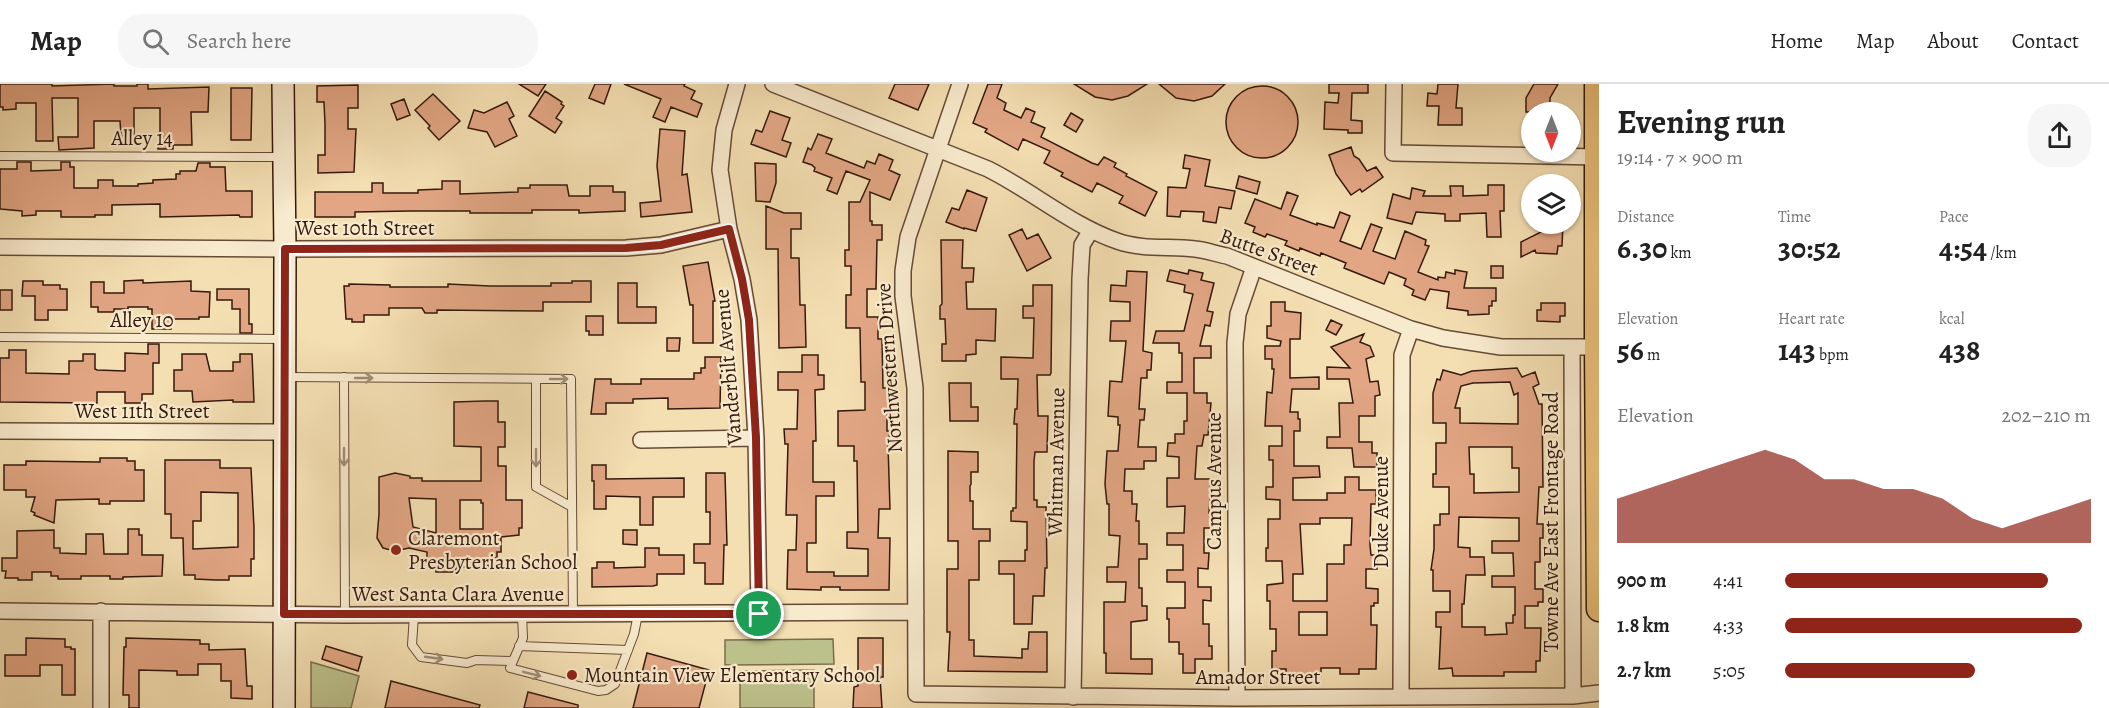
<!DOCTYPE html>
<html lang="en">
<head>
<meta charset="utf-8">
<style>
  body { margin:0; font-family:Alegreya,serif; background:#f6f6f6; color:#222; height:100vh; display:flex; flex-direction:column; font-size:22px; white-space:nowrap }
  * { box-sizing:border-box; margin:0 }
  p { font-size:20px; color:#767676 }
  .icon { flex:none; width:33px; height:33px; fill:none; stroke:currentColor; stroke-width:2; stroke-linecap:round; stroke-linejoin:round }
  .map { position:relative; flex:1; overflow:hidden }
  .details { display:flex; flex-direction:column; background:#fff; width:510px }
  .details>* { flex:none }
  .needle { width:39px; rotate:180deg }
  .tools { position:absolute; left:1521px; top:18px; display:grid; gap:12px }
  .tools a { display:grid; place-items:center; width:60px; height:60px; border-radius:50%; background:#fff; box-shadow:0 2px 4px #0004; font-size:30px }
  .pin { position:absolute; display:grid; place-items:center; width:51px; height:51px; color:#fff; margin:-26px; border:3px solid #fff; border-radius:50%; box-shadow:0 2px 6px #0007 }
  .round { display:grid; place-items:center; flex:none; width:63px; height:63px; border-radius:24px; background:#f6f6f6 }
  .headline { display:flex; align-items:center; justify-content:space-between; height:102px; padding:0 18px }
  h1 { font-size:33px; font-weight:600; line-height:45px }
  .figures { display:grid; grid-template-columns:repeat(3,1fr); gap:9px; height:102px; padding:6px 18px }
  .figures div { display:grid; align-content:center }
  .figures b { font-size:30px; font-weight:600 }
  .figures small { font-size:16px; font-weight:400 }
  .figures p { font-size:16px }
  .chart { height:168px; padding:12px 18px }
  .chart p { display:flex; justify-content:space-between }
  .chart svg { width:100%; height:108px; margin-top:6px; fill:#8f2418; opacity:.7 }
  ul { padding:0 18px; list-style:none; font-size:20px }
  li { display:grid; grid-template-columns:96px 72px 1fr; align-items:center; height:45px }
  li i { height:15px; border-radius:8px; background:#8f2418 }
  header { display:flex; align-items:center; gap:36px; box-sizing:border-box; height:84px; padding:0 30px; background:#fff; border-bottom:2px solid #e0e0e0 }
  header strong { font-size:28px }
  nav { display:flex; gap:33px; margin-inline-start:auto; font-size:21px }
  .search { width:420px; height:54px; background:#f6f6f6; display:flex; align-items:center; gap:15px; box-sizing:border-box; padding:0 21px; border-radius:24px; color:#767676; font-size:22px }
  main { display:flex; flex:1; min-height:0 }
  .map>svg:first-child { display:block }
  .green { fill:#bcc18c; stroke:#786d4c; stroke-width:1.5 }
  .building { fill:#e2a684; stroke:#35190c; stroke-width:1.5; fill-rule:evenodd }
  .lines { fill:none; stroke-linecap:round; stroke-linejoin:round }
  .service-casing { stroke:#654a36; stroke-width:10 }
  .minor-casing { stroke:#654a36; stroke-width:18 }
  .secondary-casing { stroke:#35190c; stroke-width:24 }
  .primary-casing { stroke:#35190c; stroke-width:27 }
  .service { stroke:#f8eacd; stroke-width:8 }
  .minor { stroke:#f8eacd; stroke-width:15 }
  .secondary { stroke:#f8eacd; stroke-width:21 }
  .primary { stroke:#eac079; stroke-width:24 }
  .oneway { stroke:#a08c76 }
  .route-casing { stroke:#fff; stroke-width:12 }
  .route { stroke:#8f2418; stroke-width:8 }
  .poi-dot { fill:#8f2418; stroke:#f8eacd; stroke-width:2 }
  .labels { text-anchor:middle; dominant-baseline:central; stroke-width:4.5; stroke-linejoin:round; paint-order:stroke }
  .street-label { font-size:21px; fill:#35190c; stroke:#f8eacd }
  .poi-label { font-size:21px; fill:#35190c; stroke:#f8eacd; text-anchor:start }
</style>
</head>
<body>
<header>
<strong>Map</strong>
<div class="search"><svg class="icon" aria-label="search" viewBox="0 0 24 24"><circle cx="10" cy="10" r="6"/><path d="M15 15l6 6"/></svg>Search here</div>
<nav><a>Home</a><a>Map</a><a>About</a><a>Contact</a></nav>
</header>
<main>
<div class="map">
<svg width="1599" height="624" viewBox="0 0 1599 624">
  <rect width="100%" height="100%" fill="#f4dfb2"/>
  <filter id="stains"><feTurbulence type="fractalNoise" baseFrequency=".00333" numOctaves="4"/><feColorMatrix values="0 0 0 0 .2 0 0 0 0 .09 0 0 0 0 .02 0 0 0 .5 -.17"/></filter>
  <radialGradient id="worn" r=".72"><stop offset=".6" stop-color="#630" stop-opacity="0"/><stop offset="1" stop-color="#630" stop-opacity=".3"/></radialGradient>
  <!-- green -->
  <path class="green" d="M833,555L834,580L725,581V556Z
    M311,578L359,592L351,624H311Z
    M814,586V624H740V587Z"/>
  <!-- building -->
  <path class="building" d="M0,0H52V2L114,0V2H137V0H148V5L209,3L208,28H191L192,61H173V65H158V54H160V24H134V51L121,52L120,37H94V64L59,66L58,53H78V14H52L53,57H36V19H16V25L3,26V23H0Z
    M519,0H546L538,12Z
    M595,0H611L604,20L589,14Z
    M624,0H685L684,2L695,7L691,15L702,20L697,33L671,23L665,38L653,33L661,15Z
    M895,0H929L918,26L889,14Z
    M988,0H1002L997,14L1006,19L1004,26L1021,34L1026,24L1035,28L1031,38L1045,44L1041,53L1092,79L1098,81L1104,73L1116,79L1114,83L1127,90L1126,92L1157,108L1145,132L1119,119L1123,112L1097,99L1092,108L1061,92L1063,89L1044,79L1050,67L1023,55L1018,66L985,48L987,45L973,39Z
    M1074,0H1147L1128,12L1112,16L1095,13Z
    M1159,0H1225L1212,12L1194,17L1176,14Z
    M1329,0H1368V9H1352L1351,36L1362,37V49H1348V46L1324,45L1325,18L1338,19L1339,9H1329Z
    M1438,0H1458L1456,24H1462V41H1438L1439,22H1427L1428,9L1437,10Z
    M1534,0H1558L1550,14V28H1526V14Z
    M358,1V24H348V45H356L354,88L318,89V71H325V40L324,18H317V2Z
    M1226 38a36 36 0 1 1 72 0a36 36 0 1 1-72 0Z
    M231,4H252L251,56H231Z
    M545,7L562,18L561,20L564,22L556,34L562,38L555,49L529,32Z
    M433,10L460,37L439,56L428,44L430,42L415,26Z
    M404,15L410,31L397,36L391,20Z
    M507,18L514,32L509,35L517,52L495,63L487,48L468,44L474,26L484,29Z
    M770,27L790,34L782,56L791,59L786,73L751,60L756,46L762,48Z
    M1071,29L1083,36L1076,48L1064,41Z
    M660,45L685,47L682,91L687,90L692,128L641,133L640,119L661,117L657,82Z
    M818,50L832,55L826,69L864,84L867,77L875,80L879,70L893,76L889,86L900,91L890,116L870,108V137H872V141H882V156H877L876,205H867V233H878V255H882L883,304H890V324H887V347H890L888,361L890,425H879L878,454H890L889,506H840V503H821V506L787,505L788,466H796L797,431H786L788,360H785L784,345H797L798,306H778V288H802V271H818V291H824V305L815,306L816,357H813V398H834V412H816V459H807V488H834V492H868V465L847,464V448H858L857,377H854V362H838V327L865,326V298H861L860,244H846V211H851V182H845V166H849V118H860L870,96L846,87L837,110L827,106L832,94L814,87L815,84L812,81L803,78L808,64L811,66Z
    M1351,63L1354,72L1359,75L1367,87L1376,83L1383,93L1362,108L1360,105L1351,111L1336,90L1329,71Z
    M1185,71L1210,76L1205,102L1235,107L1231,125L1219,123L1216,139L1203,137L1204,128L1181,127L1180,133L1167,132L1168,103L1186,104L1190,85L1183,84Z
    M17,78H31V87L61,86V78H70V83H74V104H98V96H113V102H138V100L153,99V96L176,95V90H180V87H196L198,79H210V83H225L226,107H252V133H240L239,131L160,133V120L112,121V131H95V133H61V127H36V131L22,132V127L0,125V85H17Z
    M755,79L776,80V99L770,118L756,117Z
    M1239,92L1260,98L1257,110L1236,104Z
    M442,97H460V110L518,108V104H530V101H567L569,112H590V102H613V108H625V127L579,129V126H532V129H470V127H409L355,128V133H315V108H372V99H383V109H418V106L442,105Z
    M1488,101H1504V127H1500L1501,153H1487L1486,129L1460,130V137H1445V130L1416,128L1412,140L1387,134L1393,110L1410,115L1412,104L1425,107L1423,112H1451L1450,102H1463V112L1488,111Z
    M967,106L987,114L976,147L964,144V145L946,138L952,124L959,126Z
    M1287,108L1298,112L1290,131L1317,141V139L1334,144L1340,128L1350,132L1340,157L1361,165L1371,140L1382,144L1373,167L1395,175L1405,147L1426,156L1425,161L1429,162L1418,188L1438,196V193L1445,194L1446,188L1455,190V186L1467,188L1464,204H1496V217H1492V222H1489V230L1468,231V227L1447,224L1449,208L1430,205L1425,216L1412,211L1414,206L1404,201L1406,195L1389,188L1384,200L1344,184L1346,179L1321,169L1320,172L1300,164L1299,167L1285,161L1287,157L1267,150L1265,153L1253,148L1255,143L1245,139L1255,115L1281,125Z
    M766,122L784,129H801V145H791V174H799L800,221H805L806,263L779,264L778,165H766Z
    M1543,140H1563L1562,162H1558L1557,170L1536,169L1535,166L1521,173V158L1543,147Z
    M1022,145L1027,155L1038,150L1051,174L1027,187L1009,151Z
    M941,156H963L962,184H974L973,198H966L967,225H996L995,257L976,256V270L966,271V277H942V260H946L945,235H940V222L942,220Z
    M708,178L715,217H713V259H693V221H690L683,182Z
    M1491,182H1503V194H1491Z
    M1170,186L1188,190L1189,186L1203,189L1201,196L1214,199L1207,227L1213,228L1210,242L1205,241L1200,262H1211V274H1194V309H1207V319H1211L1208,351H1204L1202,362H1197L1195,395H1211L1209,429H1211V444H1204V469H1209L1208,485L1198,484V503H1211V517L1203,516V540H1209V562H1212V575H1195V589H1183V570H1179V558H1169V535H1167V524H1185V498H1167V486H1183V461H1167V449H1184L1185,422L1167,423V394H1179V373L1167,372L1168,359H1175V350H1184V337H1187V309H1167V298H1182V269H1179V259H1153L1156,247H1184L1193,210L1184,208L1185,201L1167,197Z
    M1127,187L1147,188L1143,267L1152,269L1151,286H1147V294H1141L1139,325H1145L1144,336H1140L1138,363H1156V377H1144V385H1125L1124,407H1132V420H1137L1136,437H1139V460H1147V475H1139V504H1142V522H1147V536L1131,538V575H1152V590L1106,589V569H1104V518H1125L1126,498H1107V483H1118L1120,452L1109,451V420H1107L1105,400L1107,367H1118L1120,341H1118V333L1108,332L1110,297L1122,298L1126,257H1110L1111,237H1130V218L1110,217L1111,201L1126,202Z
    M143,196V199L191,197V207L210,208L209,233H199V235H171V245H152V225H148V223H128V225H114V228H98V223H91V198H104V209H124V197Z
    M23,197H43V201H60V205H67V226H48V236H35V212H22Z
    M572,197H591V218H543V227L437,226V229H425L422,224H389V231H364V238H352V235H346L344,202H349V200L390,201V203H448V200L490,202H551V199H572Z
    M618,199H637V223H656V239H618Z
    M1033,201H1052L1051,289L1050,291H1037L1038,332H1048L1047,368H1035L1034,377V416H1037V423H1046L1047,484H1045L1044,512H1033L1032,540H1014V490H999V477H1025V466H1027V438L1011,437V427H1013V424H1016L1017,340H1014L1015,325H1017L1018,295H1001V273L1033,274L1034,234H1023V222H1033Z
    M217,205H249V240H252V249H240V225H232V216H217Z
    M0,206H12V226H0Z
    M1271,218H1285V227L1301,229L1300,255H1290V294L1319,293V305H1292L1290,328H1298V335H1300V347H1294V382H1319L1320,393L1293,394V416H1327V409H1345V393H1359V406H1376V420H1371L1370,461L1371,471H1377V485H1366V504L1378,505V519H1374V522H1371V541H1377L1376,585H1359V590H1340V584H1321V592H1286V585H1272V567H1276V545H1270V517H1267V501L1283,499L1282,477H1266V464H1268V435H1280V416L1266,415V403H1273V376H1269V362H1282V342H1265L1267,308L1272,309L1274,285H1272V275H1265V262H1280L1281,257L1267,254V242H1271ZM1320,434H1352L1351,461H1344V480H1327V517H1293V490H1303L1300,440H1320ZM1299,528H1327V551H1299Z
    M1541,219H1565V232H1560V238L1537,237V226H1541Z
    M586,232H603V251H589V247H586Z
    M1331,236L1342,241L1336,251L1326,246Z
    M1364,250L1360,258L1370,262L1374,272L1366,275L1370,298L1378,297L1380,311L1375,312V332H1359V358H1372V369H1377V383H1354L1352,364H1327V353H1340L1339,319H1353L1349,295H1327V283L1350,284L1331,263Z
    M667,254H680L679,267H667Z
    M148,260H159V279H153V310H142V319H125V308H97V319L0,318V274H9V266H26V289L69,290V277H83V270H95V285L97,286L125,287V269L148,270Z
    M182,270H206L210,287H233V278H240V270H252L254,318H233V316L193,318L192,307H174V286H182Z
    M705,273H721L720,324L668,325V314L633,315V319H606V330H591L595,295H611V300H641V295H694V289H701V284H705Z
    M1517,284L1522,293L1535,288L1539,300L1533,303L1539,320H1542L1543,403H1539L1537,440H1543V454H1540V478H1535V505H1543V518H1538V522H1525V544H1541L1540,577H1536V588H1504V592H1453L1452,584L1439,585L1441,543H1436V528H1450V507H1433V486H1431L1434,465V441H1440V430H1449V403H1433V390H1436V359H1446V339H1433V309L1437,295L1440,296L1443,286L1461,291L1472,287ZM1510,298L1514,311L1518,309V340L1460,339V324H1455L1461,302L1473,299ZM1469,363H1512V384H1519V408L1474,409V390H1470ZM1459,433L1519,434V457H1492V469H1513L1514,492H1492V503H1515V531H1513V539H1506L1507,550L1485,551V543H1462V520H1464L1466,491H1485L1484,473H1470V464L1458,463Z
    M949,299H971V323H978V337H950Z
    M485,317H498V338H505V363H498V382H506V416H522V444H519V451L501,453V468H497V474H488V483H456V488H436L435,476H427V468L409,464L395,467L383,464L377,454L379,430V393L395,389L410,392V394H422V397H481V363L454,362V318ZM409,414L436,415V449L413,443ZM460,416H481V419H483V445H460Z
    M948,367L978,368V388H971V400L970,402V417H973V445H990V457H979V496H969V556H974V572L1022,574V565H1028L1029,548H1047V588L948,587L950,548H947V485H958V457H948Z
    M100,374H127V377H135V386H144V417H110V420H99V415L56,416L54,439L34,431L35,429L31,427L35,413H26V406H4V381H26V377L100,378Z
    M165,376H220V384H251L254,444V475H251V492H229V496H216L195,495V491H184L183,454H171V430H165ZM201,408L238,409V463L193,465V437H201Z
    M592,381H606V395L684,394V413H653V441H640V413L606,412V425H594V397H592Z
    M706,389H725L727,461H724L723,500H705V479H694V460H710V428H706Z
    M128,445H139V451H142V471H163L162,492L123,493V495H110V492H81V495H58V492H51V488H32V496H18V494H5L6,487H2V474H17V447L54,446V464H60V469L86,470V450H103L104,470H128Z
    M623,446H637V461L623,460Z
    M645,464H659V471H684V490H657V501L653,502L592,503V484H597V478H614V484L645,483Z
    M26,554L65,555V563H71V565H75V611H62V581H40V592H5V571H26Z
    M126,554L200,556V560H209V566L245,565L247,602H252V615L231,614V597H221V580H198V591H177V587L139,586V624H129V611H123L124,563H126Z
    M858,554H883V593H880L882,624H853L854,603L858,602Z
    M326,562L362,573L358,587L322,575Z
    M647,569L709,586L699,624H633Z
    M391,597L480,621L479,624H385Z
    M528,608L578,621V624H524Z"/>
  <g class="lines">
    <defs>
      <path id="service" d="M0,72L283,73
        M0,253L283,255
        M286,293L571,295L573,530
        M344,293L345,531
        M536,295V403L572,423
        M522,530L523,554L510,584L598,607L606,606L615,600L634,550L638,530
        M414,531L412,561L421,573L467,579L476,576L513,577
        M519,562L628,566"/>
      <path id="minor" d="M737,0L724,46L720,86L729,145L742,195L749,236L756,354L759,530
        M773,0L988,85C1032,107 1071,141 1117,157C1142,166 1169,162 1195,165C1206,166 1216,170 1227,172L1411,245L1443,254L1501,263H1599
        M960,0L908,153L903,187V212L915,304L916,610L1237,614L1573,612L1599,609
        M1394,0L1393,69L1599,73
        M0,163L285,165L626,164L661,161L729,145
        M1572,263L1573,612
        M0,347L284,348
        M641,356L756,354
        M0,527L345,531L916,528
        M101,527V624
        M1073,613L1080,195L1082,161L1091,146
        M1401,613L1402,271L1411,245
        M1237,614L1235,259L1238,230L1254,183"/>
      <path id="secondary" d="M283,0L285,165L284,624"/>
      <path id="primary" d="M1597,0V263L1599,525"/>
    </defs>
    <!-- service casing -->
    <use href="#service" class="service-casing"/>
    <!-- minor casing -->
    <use href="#minor" class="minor-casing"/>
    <!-- secondary casing -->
    <use href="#secondary" class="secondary-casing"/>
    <!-- primary casing -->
    <use href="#primary" class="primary-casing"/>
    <!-- service -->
    <use href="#service" class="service"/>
    <!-- minor -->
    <use href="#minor" class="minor"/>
    <!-- secondary -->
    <use href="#secondary" class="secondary"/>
    <!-- primary -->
    <use href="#primary" class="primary"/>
  </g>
  <!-- one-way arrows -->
  <defs><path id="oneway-shaft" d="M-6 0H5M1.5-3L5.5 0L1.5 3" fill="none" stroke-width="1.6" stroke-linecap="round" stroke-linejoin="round" transform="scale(1.5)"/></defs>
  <g class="oneway">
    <use href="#oneway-shaft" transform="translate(364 294)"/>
    <use href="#oneway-shaft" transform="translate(559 295)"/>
    <use href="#oneway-shaft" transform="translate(344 373) rotate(90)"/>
    <use href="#oneway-shaft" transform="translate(536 374) rotate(90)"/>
    <use href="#oneway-shaft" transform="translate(434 574) rotate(8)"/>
    <use href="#oneway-shaft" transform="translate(532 590) rotate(14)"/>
  </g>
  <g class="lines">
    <defs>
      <path id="route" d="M729,145L742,195L749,236L756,354L759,530H284L285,165L626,164L661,161Z"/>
    </defs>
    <!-- route casing -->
    <use href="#route" class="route-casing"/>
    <!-- route -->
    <use href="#route" class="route"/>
  </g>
  <!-- markers -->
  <g class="poi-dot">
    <circle cx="396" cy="466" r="6"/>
    <circle cx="572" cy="591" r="6"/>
  </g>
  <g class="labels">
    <!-- street labels -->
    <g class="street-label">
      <text x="142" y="54">Alley 14</text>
      <text x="365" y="144">West 10th Street</text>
      <text transform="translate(1269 168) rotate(20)">Butte Street</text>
      <text x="142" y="236">Alley 10</text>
      <text transform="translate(728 283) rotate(-95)">Vanderbilt Avenue</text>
      <text transform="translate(889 284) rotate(-94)">Northwestern Drive</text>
      <text x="142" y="327">West 11th Street</text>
      <text transform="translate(1056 378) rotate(-89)">Whitman Avenue</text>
      <text transform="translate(1214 397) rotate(-90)">Campus Avenue</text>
      <text transform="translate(1381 428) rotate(-90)">Duke Avenue</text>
      <text transform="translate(1551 438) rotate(-90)">Towne Ave East Frontage Road</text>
      <text x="458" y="510">West Santa Clara Avenue</text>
      <text x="1258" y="593">Amador Street</text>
    </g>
    <!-- poi labels -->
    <g class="poi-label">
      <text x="408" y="454">Claremont<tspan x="408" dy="24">Presbyterian School</tspan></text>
      <text x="584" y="591">Mountain View Elementary School</text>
    </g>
  </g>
  <rect width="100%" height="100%" filter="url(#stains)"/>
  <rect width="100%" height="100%" fill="url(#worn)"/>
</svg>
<div class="tools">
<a><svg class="needle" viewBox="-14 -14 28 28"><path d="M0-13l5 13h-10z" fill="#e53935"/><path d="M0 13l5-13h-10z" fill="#767676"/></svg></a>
<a><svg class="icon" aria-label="layers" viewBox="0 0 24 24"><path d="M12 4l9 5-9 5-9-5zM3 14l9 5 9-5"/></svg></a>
</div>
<div class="pin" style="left:759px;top:530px;background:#1e9e55"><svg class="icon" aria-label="arrive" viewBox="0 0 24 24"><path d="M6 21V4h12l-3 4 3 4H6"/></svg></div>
</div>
<section class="details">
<div class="headline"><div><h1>Evening run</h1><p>19:14 · 7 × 900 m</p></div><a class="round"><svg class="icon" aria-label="share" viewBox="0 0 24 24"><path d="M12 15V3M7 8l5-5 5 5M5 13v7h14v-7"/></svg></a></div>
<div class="figures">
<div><p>Distance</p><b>6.30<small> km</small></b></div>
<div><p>Time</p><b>30:52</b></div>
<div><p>Pace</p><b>4:54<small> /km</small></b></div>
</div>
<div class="figures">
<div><p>Elevation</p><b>56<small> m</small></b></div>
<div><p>Heart rate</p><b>143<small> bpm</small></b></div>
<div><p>kcal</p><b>438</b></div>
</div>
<div class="chart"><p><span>Elevation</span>202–210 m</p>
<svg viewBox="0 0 160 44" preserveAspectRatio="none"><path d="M0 44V26L10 22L20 18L30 14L40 10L50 6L60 10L70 18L80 18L90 22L100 22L110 26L120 34L130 38L140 34L150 30L160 26V44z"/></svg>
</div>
<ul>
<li><b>900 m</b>4:41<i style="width:86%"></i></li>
<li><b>1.8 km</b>4:33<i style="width:97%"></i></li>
<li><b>2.7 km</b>5:05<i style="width:62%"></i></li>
</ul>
</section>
</main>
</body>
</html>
